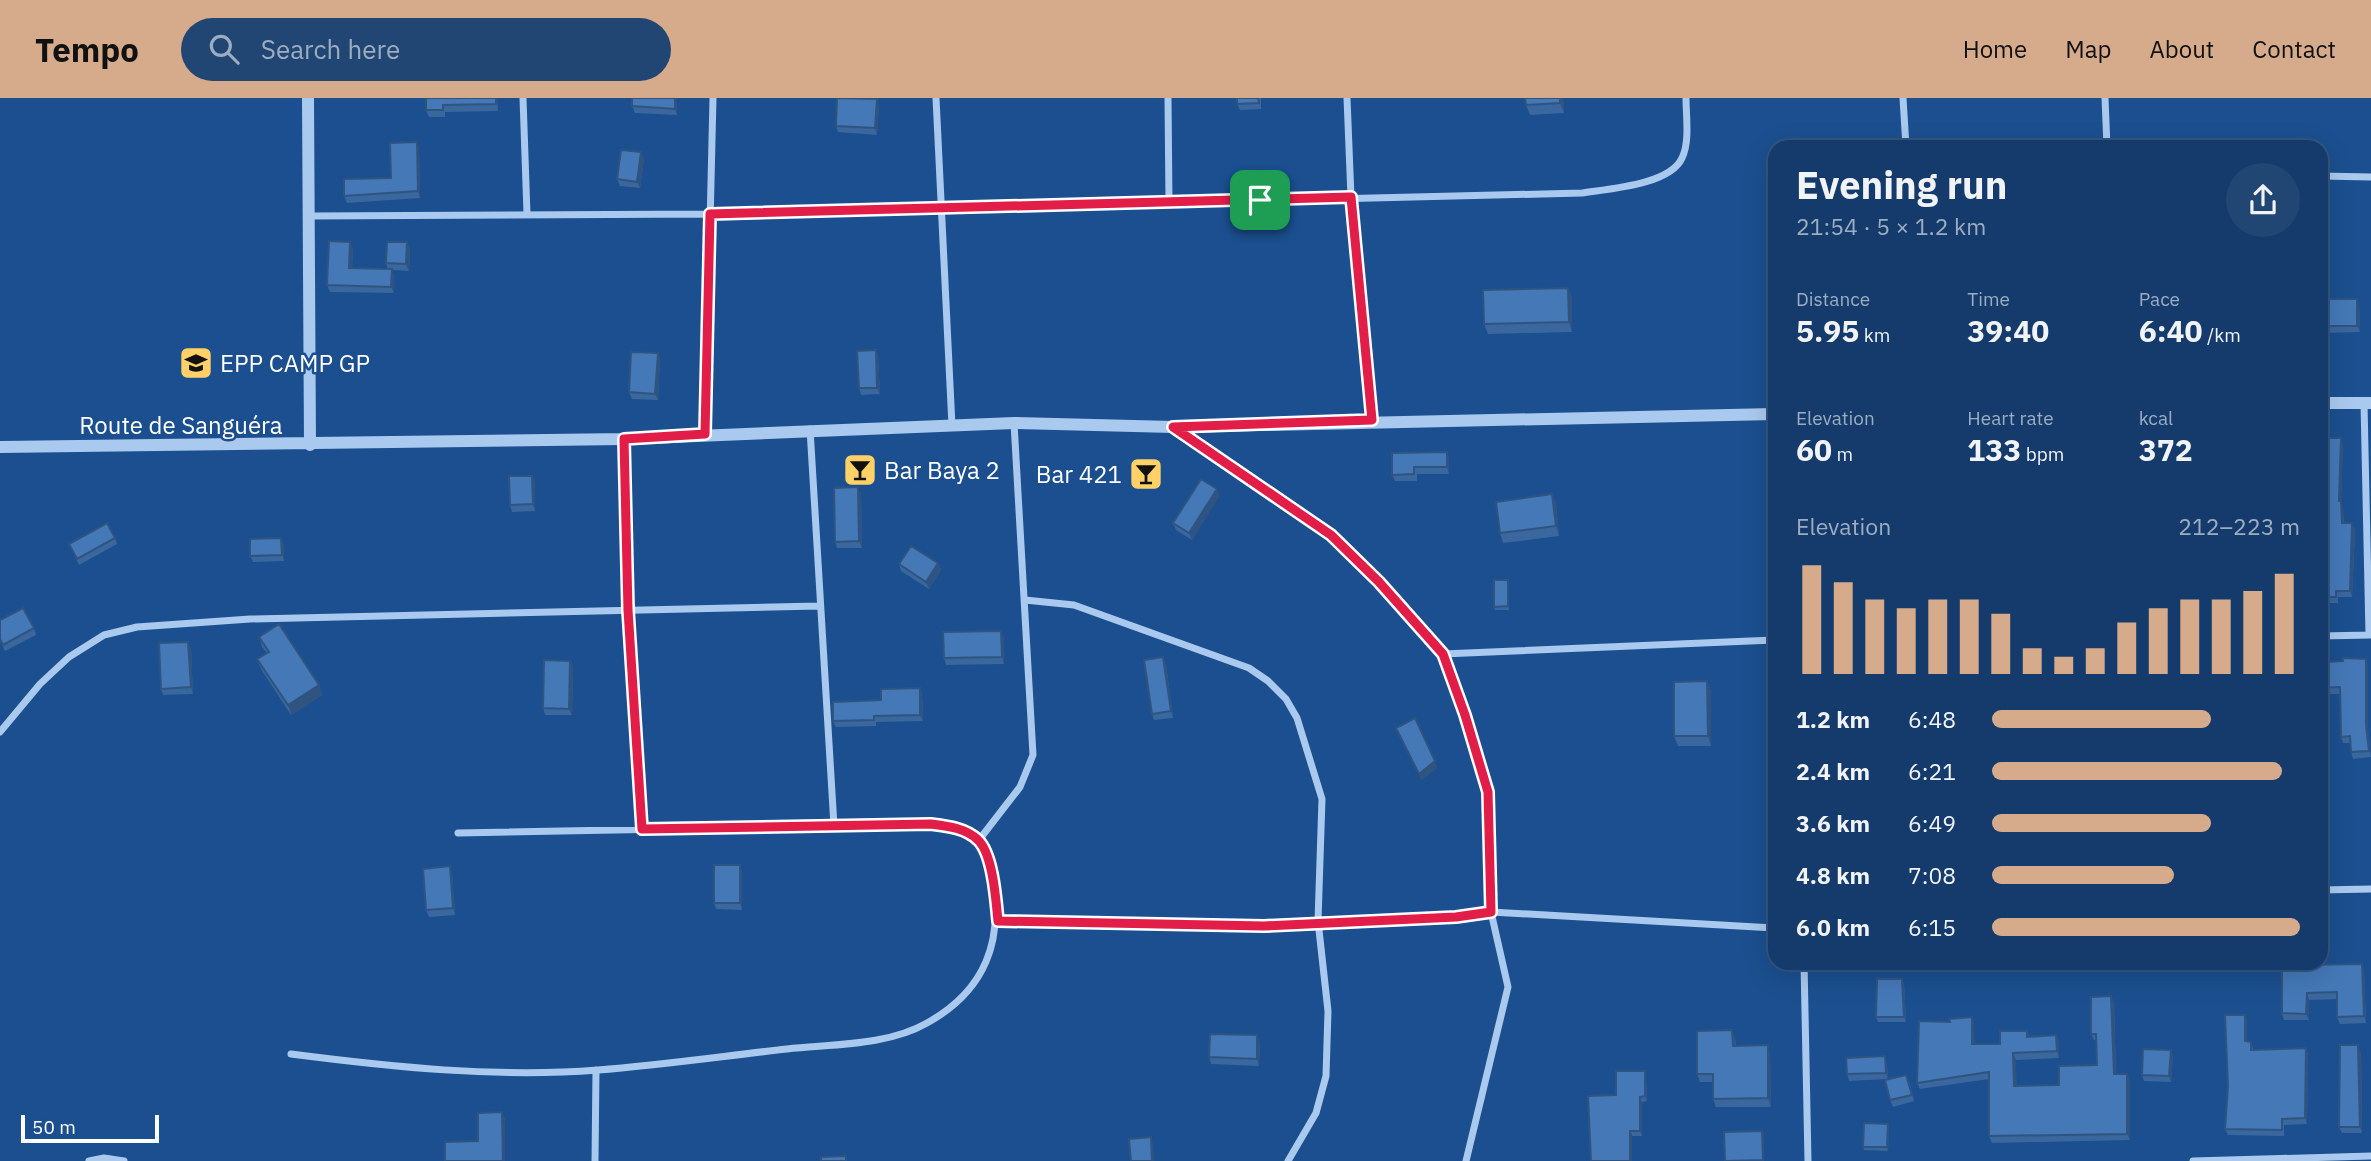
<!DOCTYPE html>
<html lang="en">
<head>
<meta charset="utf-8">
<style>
  body { margin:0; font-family:"IBM Plex Sans",sans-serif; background:#214673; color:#f1f3f6; height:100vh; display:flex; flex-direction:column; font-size:26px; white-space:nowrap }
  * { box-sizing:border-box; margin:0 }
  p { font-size:23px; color:#9dadc1 }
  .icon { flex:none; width:38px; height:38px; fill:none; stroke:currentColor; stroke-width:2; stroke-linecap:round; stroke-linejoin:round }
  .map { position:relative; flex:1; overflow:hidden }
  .side { position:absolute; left:1768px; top:42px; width:560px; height:830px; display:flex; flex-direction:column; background:#143b6b; border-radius:21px; box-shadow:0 7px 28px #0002,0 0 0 2px #33557e }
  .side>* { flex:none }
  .scale { position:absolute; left:21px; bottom:18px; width:138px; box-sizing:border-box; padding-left:7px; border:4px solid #fff; border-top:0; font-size:19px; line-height:24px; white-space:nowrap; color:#fff; -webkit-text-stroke:5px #1b4f8f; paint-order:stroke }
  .pin { position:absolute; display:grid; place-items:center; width:60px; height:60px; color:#fff; margin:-30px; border-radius:14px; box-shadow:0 4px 10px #0006 }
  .round { display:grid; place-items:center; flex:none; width:74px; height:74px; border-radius:37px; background:#214673 }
  .head { display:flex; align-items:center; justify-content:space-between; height:119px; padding:0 28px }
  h1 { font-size:38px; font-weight:800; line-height:52px }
  .stats { display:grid; grid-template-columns:repeat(3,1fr); gap:10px; height:119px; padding:7px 28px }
  .stats div { display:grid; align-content:center }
  .stats b { font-size:30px; font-weight:800 }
  .stats small { font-size:19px; font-weight:400 }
  .stats p { font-size:19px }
  .chart { height:196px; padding:14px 28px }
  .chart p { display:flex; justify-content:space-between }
  .chart svg { width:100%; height:126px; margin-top:7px; stroke:#d6ab8b; stroke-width:6 }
  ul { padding:0 28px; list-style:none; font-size:23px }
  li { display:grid; grid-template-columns:112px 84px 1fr; align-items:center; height:52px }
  li i { height:18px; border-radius:9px; background:#d6ab8b }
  header { display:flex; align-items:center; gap:42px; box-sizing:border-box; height:98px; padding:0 35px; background:#d6ab8b; color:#111 }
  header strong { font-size:33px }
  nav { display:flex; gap:38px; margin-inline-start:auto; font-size:24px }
  .search { width:490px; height:63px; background:#214673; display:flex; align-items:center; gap:18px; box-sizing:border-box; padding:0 24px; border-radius:38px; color:#9dadc1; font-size:26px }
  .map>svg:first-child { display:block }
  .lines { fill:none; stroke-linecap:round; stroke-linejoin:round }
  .minor { stroke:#a9c9ee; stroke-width:7 }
  .tertiary { stroke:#a9c9ee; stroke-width:12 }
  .wall { fill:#3a679d }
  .shaded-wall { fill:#305480 }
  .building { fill:#4478b7; stroke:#305480; stroke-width:2 }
  .route-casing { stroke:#fff; stroke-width:14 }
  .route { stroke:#e11d48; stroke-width:9 }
  .labels { text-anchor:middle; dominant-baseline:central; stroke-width:5; stroke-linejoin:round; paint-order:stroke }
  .poi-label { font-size:24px; fill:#fff; stroke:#1b4f8f; text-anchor:start }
  .street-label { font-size:24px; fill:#fff; stroke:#1b4f8f }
</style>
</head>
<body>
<header>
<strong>Tempo</strong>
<div class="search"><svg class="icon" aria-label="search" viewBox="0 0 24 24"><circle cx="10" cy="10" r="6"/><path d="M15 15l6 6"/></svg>Search here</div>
<nav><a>Home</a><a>Map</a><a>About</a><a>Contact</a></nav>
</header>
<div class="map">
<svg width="2371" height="1063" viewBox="0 0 2371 1063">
  <rect width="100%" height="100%" fill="#1b4f8f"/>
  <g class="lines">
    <!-- minor -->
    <path class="minor" d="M523,0L527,116
      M936,0L952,328
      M1168,0L1169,105
      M1347,0L1351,99L1372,322
      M1903,0L1906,49
      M2105,0L2107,49
      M2320,78L2371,79
      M309,118L710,116L1582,95C1608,91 1670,87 1682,60C1690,44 1686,18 1686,0
      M2364,305L2369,537
      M810,331L834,728
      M1176,331L1331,437L1379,484L1443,556L1465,616L1487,694L1491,814L1508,889L1466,1063
      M705,336L713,0
      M624,341L628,512L642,731
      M1025,502L1074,507L1249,570L1268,583L1286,601L1297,620L1322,701L1318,823L1328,913L1326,978L1316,1015L1288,1063
      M2320,538L2371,537
      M1443,556L1774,542
      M0,634L40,586L69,559L104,537L137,529L250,521L818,508
      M979,742L1020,689L1033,657L1014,325
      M2320,792L2371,791
      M998,823L1264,828L1456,819L1491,814L1774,830
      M1804,864L1808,1063
      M291,956C392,969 496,980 598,972C661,967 724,958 787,951C832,946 887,948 927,925C985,893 1005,842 991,779C983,739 971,732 931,726L458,735
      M89,1063L104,1060L124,1063
      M595,1063L596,972
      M2193,1063L2371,1058"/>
    <!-- tertiary -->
    <path class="tertiary" d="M308,0L310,347
      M2320,305H2371
      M0,349L624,341L1014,325L1173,329L1774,316"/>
  </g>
  <!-- wall -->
  <path class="wall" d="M426,0H497L498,13L445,14V19H429L426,12Z
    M632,0H676L677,17L635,15L632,8Z
    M1237,0H1261V11L1240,12L1237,6Z
    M1563,0L1564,15L1530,17L1526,7Z
    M879,8L877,37L838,34L836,28Z
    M417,44L419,51L420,100L347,105L344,98L391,80Z
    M644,61L640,90L620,88L617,81Z
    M407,144L410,151L409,173L392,172L394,178V195L330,194L327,187L353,150L352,170L388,171L386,165Z
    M1572,200V234L1488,236L1484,226Z
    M2320,201L2359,207L2360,234L2320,235Z
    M876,252L878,259L880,296L861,297L859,290Z
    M658,255L660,262L658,302L632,301L629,294Z
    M2343,346L2341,403L2343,409L2344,425L2355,431L2352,499H2338V505H2320V362Z
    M1447,354L1449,361V376H1417V383H1395L1392,377Z
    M532,378L535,384V413L512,414L510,407Z
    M1217,391L1219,398L1192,442L1176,432L1173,425Z
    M861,396L862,450H837L835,444Z
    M1552,396L1556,406L1559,438L1503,445L1500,435Z
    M115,440L117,446L79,467L69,446Z
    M284,447V463L253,464L250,458Z
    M938,465L941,472L929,491L901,473L899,466Z
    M1508,482L1509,485V512H1495L1494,509Z
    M0,522L34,530L36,537L5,553L0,543Z
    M259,539L319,587L322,597L291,617L261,571L257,561L267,555L262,549Z
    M1004,540V566L946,567L944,560Z
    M191,550L193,596L163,597L161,591Z
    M570,563L573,569L572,617H545L543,610Z
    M1166,566L1173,620L1154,622L1152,616Z
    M2368,567V633L2371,659L2353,661L2351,654L2350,645H2343L2341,639L2340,596H2320V570Z
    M1707,583L1711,593V648H1678L1674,638Z
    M920,590L922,596L923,623L876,624V628L836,629L833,623L881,602Z
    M740,767L742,774V812L716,811L714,805Z
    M452,775L455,817L429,819L426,812Z
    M2282,864H2304L2305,867L2362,866L2364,872L2366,925L2340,926L2337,919V901L2309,902V922H2284L2282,915Z
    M1902,881L1904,886L1906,924H1878L1876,919Z
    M2114,904L2116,976H2127L2130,982V1042L1992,1045L1989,1038V981L1920,991L1917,985L1950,924L1974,925V946H2000L2027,933L2029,938L2056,937L2059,943V960L2016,962V987H2059L2097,967L2096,942H2094L2091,936Z
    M2245,917L2247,923V943L2253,950V952L2306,950L2308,956L2307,1026L2284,1027V1038L2228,1037L2225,1031Z
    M1735,940L1736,947L1770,955L1771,1009H1716L1713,1001V984H1700L1697,976Z
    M1260,944L1259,968L1211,966L1209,959Z
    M2361,954L2362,1035H2342L2339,1029Z
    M2173,958L2171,984L2144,983L2142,977Z
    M1887,965L1888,981L1849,983L1847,976Z
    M1646,978L1647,1003L1642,1004V1038H1632L1616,997Z
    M1909,983L1914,1003L1893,1009L1890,1002Z
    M1889,1029L1888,1053L1864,1052L1863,1049Z"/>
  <!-- shaded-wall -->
  <path class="shaded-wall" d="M675,0H676L677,3V17L675,11Z
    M1560,0H1563L1564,15L1560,5Z
    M877,1L879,8L877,37L875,30Z
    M417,44L419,51L420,100L418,93Z
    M641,54L644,61L640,90L637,84Z
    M350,144L353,150L352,176L349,170Z
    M407,144L410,151L409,173L406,166Z
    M392,171L394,178V195L391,189Z
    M1568,190L1572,200V234L1569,224Z
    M2357,201L2359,207L2360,234L2357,228Z
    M876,252L878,259L880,296L877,290Z
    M658,255L660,262L658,302L655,296Z
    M2341,340L2343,346L2341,409L2339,403Z
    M1447,354L1449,361V376L1447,369Z
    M532,378L535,384V413L533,406Z
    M858,389L861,396L862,450L859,443Z
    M1217,391L1219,398L1192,442L1189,435Z
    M1552,396L1556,406L1559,438L1556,428Z
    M2341,403L2343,409L2344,431L2342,425Z
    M2352,425L2355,431L2352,499L2350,493Z
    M281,440L284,447V463L282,457Z
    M938,465L941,472L929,491L926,484Z
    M1508,482L1509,485V512L1508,508Z
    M1001,533L1004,540V566L1002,559Z
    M188,544L191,550L193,596L191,589Z
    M1163,559L1166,566L1173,620L1171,613Z
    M2366,561L2368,567V633L2371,657L2366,627Z
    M570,563L573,569L572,617L569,611Z
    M1707,583L1711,593V648L1708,638Z
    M319,587L322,597L291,617L288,607Z
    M920,590L922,596L923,623L920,617Z
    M1435,663L1437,670L1421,683L1419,676Z
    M740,767L742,774V812L740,805Z
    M450,768L452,775L455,817L453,810Z
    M2362,866L2364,872L2366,925L2364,918Z
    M1902,881L1904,886L1906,924L1904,919Z
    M2307,895L2309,902V922L2306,916Z
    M2111,898L2114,904L2116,983L2114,976Z
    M2245,917L2247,923V949L2245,943Z
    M1972,919L1974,925L1975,952L1972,946Z
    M1732,932L1735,940L1736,956L1733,948Z
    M1257,937L1260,944L1259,968L1257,961Z
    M2056,937L2059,943V960L2057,953Z
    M1768,947L1770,955L1771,1009L1768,1000Z
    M2358,947L2361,954L2362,1035L2360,1029Z
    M2306,950L2308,956L2307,1026L2305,1020Z
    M2171,952L2173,958L2171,984L2169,978Z
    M2013,955L2016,962L2017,994L2014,988Z
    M1885,958L1887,965L1888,981L1886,975Z
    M1645,973L1646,978L1647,1003L1645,998Z
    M2127,976L2130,982V1042L2127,1036Z
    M1640,999L1642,1004V1038L1640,1033Z
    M502,1014L505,1021V1063H503Z
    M1888,1026L1889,1029L1888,1053L1887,1049Z
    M1630,1033L1632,1038V1063H1630Z
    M1762,1033L1764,1036V1063L1763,1062Z
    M1151,1039L1153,1046L1154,1063H1152Z"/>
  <!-- building -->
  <path class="building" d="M426,0H496V6L443,7V12H426Z
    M632,0H675V11L632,8Z
    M837,0L877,1L875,30L836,28Z
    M1237,0H1258L1259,5L1237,6Z
    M1525,0H1560V5L1526,7Z
    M417,44L418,93L344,98V81L391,80L390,45Z
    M621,52L641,54L637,84L617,81Z
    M329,143L350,144L349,170L392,171L391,189L327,187Z
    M387,144H407L406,166L386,165Z
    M1568,190L1569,224L1484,226L1483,192Z
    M2320,201H2357V228H2320Z
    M876,252L877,290H859L857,253Z
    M631,254L658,255L655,296L629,294Z
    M2321,340H2341L2339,403H2341L2342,425H2352L2350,493H2336V499H2320Z
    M1447,354V369H1414V376L1392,377V355Z
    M509,378H532L533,406L510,407Z
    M1201,381L1217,391L1189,435L1173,425Z
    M858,389L859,443L835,444L834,390Z
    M1552,396L1556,428L1500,435L1496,404Z
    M107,425L115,440L77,461L69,446Z
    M281,440L282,457L250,458V441Z
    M911,448L938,465L926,484L899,466Z
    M1494,482H1508V508L1494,509Z
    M23,510L34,530L3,547L0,541V522Z
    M279,526L319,587L288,607L257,561L269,554L259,539Z
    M1001,533L1002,559L944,560L943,534Z
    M188,544L191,589L161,591L159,545Z
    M1163,559L1171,613L1152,616L1144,562Z
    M2343,560L2366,561V627L2369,653L2351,654L2350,638L2341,639L2340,589L2320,590V570H2325V564L2343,563Z
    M544,562L570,563L569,611L543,610Z
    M1707,583L1708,638H1674V584Z
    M920,590V617L874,618V622L833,623V604L881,602V591Z
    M1415,620L1435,663L1419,676L1396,630Z
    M714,767H740V805H714Z
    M450,768L453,810L426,812L423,771Z
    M2282,864H2302V867L2362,866L2364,918L2337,919V894L2307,895L2306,916L2282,915Z
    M1877,881H1902L1904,919H1876Z
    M2111,898L2114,976H2127V1036L1989,1038V974L1917,985L1919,923L1950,924L1949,921L1972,919V946H2000V933H2027V939L2056,937L2057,953L2013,955L2014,988L2059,987V968L2097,967L2096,936H2091V899Z
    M2225,917H2245V943L2251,944V952L2306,950L2305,1020L2282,1021V1032L2225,1031L2228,988Z
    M1732,932L1733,948L1768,947V1000L1713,1001V976H1697V933Z
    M1210,936L1257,937V961L1209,959Z
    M2340,947H2358L2360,1029H2339Z
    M2143,951L2171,952L2169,978L2142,977Z
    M1885,958L1886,975L1847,976L1846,960Z
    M1616,973H1645V998L1640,999V1033H1630V1063H1591L1588,998L1616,997Z
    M1906,977L1912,997L1890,1002L1885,982Z
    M502,1014L503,1063H445V1044L478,1043V1015Z
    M1864,1025L1888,1026L1887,1049H1863Z
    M1762,1033L1763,1062L1725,1063L1724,1034Z
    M1151,1039L1152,1063H1131L1129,1041Z
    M846,1058V1063H821V1059Z"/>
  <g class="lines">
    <defs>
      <path id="route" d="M1351,99L1372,322L1173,329L1331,437L1379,484L1443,556L1465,617L1488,694L1491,814L1456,819L1264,828L998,823C996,803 993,756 978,742C966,730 947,728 931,726L642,731L628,512L624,341L705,336L710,116Z"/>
    </defs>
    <!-- route casing -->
    <use href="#route" class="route-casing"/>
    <!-- route -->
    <use href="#route" class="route"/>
  </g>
  <!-- icons -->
  <defs>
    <symbol id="school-square" viewBox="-11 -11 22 22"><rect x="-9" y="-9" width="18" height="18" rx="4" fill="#ffd166" stroke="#1b4f8f"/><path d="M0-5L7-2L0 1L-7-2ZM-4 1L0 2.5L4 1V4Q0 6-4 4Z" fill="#111"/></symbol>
    <symbol id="bar-square" viewBox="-11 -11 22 22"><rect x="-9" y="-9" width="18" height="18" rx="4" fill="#ffd166" stroke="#1b4f8f"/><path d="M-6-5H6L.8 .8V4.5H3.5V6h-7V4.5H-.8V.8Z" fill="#111"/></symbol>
  </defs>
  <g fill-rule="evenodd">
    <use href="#school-square" x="177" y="246" width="38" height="38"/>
    <use href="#bar-square" x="841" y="353" width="38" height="38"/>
    <use href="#bar-square" x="1127" y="357" width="38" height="38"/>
  </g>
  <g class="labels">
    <!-- poi labels -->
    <g class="poi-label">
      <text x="220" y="265">EPP CAMP GP</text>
      <text x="884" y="372">Bar Baya 2</text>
      <text x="1122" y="376" text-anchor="end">Bar 421</text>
    </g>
    <!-- street labels -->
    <g class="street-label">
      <text x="181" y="327">Route de Sanguéra</text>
    </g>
  </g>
</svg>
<div class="scale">50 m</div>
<div class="pin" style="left:1260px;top:102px;background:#1e9e55"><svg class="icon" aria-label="arrive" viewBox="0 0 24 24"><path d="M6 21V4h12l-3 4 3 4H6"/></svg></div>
<section class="side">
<div class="head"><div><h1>Evening run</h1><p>21:54 · 5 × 1.2 km</p></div><a class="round"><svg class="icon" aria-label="share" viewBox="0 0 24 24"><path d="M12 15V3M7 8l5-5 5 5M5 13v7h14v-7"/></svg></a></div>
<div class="stats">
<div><p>Distance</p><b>5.95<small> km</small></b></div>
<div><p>Time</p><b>39:40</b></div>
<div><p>Pace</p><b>6:40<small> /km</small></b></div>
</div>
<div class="stats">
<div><p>Elevation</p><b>60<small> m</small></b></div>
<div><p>Heart rate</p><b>133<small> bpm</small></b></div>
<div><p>kcal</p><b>372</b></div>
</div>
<div class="chart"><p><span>Elevation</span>212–223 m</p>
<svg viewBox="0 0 160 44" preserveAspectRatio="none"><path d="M5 44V6M15 44V12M25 44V18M35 44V21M45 44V18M55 44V18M65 44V23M75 44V35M85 44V38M95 44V35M105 44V26M115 44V21M125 44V18M135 44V18M145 44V15M155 44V9"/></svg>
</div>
<ul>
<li><b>1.2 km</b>6:48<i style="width:71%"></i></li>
<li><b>2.4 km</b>6:21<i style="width:94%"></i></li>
<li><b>3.6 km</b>6:49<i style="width:71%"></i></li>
<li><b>4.8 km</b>7:08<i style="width:59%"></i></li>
<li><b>6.0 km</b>6:15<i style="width:100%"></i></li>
</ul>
</section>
</div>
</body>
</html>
